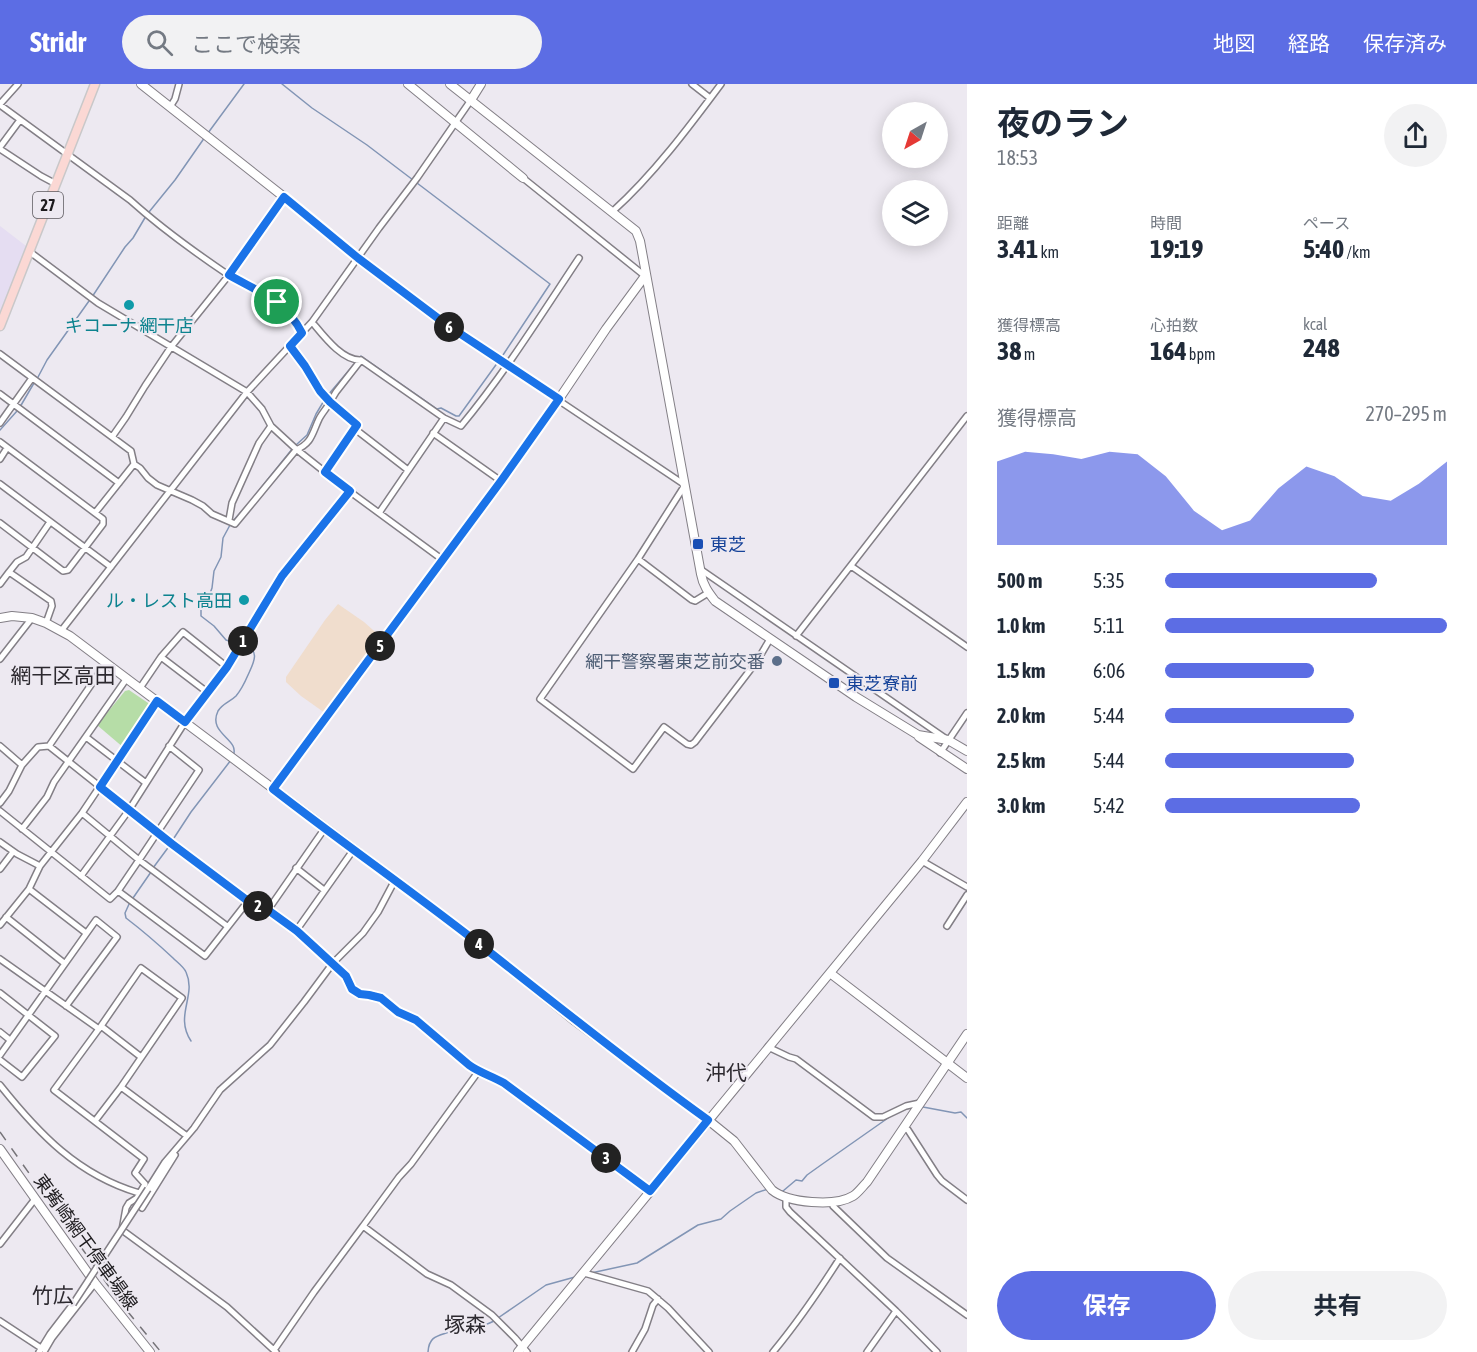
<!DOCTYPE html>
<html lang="ja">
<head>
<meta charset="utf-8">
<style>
  body { margin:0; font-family:"Asap Condensed","Noto Sans JP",sans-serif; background:#f2f2f3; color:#1f2937; height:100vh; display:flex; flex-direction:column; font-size:22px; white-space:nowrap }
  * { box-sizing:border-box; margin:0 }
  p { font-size:20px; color:#747a83 }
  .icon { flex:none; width:33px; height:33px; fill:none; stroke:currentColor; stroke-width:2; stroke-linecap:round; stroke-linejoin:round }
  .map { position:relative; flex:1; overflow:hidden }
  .panel { display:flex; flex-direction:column; background:#fff; width:510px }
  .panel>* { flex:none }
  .needle { width:39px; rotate:219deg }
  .buttons { position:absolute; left:882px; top:18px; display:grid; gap:12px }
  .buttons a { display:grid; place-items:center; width:66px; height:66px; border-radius:50%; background:#fff; box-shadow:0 3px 15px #0003; font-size:30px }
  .pin { position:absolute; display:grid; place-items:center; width:51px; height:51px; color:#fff; margin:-26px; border:3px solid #fff; border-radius:50%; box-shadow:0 2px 6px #0007 }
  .km { position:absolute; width:30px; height:30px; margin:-15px; border-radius:50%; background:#222; color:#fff; font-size:16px; line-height:30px; text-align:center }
  .round { display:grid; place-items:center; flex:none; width:63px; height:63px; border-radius:32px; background:#f2f2f3 }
  .headline { display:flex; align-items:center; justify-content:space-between; height:102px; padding:0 30px }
  h1 { font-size:33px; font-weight:700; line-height:45px }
  .metrics { display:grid; grid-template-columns:repeat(3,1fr); gap:9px; height:102px; padding:6px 30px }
  .metrics div { display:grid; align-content:center }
  .metrics b { font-size:26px; font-weight:700 }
  .metrics small { font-size:16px; font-weight:400 }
  .metrics p { font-size:16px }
  .chart { height:168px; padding:12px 30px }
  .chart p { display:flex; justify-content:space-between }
  .chart svg { width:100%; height:108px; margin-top:6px; fill:#5c6de4; opacity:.7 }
  .cta { display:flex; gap:12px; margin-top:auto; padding:12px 30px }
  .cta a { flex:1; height:69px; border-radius:36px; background:#5c6de4; color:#fff; font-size:24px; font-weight:700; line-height:69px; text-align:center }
  .cta a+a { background:#f2f2f3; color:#1f2937 }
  ul { padding:0 30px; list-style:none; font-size:20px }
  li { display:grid; grid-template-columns:96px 72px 1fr; align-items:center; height:45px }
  li i { height:15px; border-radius:8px; background:#5c6de4 }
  header { display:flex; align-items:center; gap:36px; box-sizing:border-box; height:84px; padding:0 30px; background:#5c6de4; color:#fff }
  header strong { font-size:28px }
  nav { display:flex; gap:33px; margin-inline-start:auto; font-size:21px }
  .search { width:420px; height:54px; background:#f2f2f3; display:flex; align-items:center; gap:15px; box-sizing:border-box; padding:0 21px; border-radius:33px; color:#747a83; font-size:22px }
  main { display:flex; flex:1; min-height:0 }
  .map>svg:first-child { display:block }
  .commercial { fill:#e5ddf2 }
  .education { fill:#f0ddcd }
  .green { fill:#b6dda7 }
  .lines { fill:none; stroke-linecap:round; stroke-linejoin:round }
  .stream { stroke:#8295b5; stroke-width:1.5 }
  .street-casing { stroke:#837f86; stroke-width:8 }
  .secondary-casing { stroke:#837f86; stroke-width:10 }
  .primary-casing { stroke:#c9c8c9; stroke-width:11 }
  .street { stroke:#fff; stroke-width:5 }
  .secondary { stroke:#fff; stroke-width:8 }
  .primary { stroke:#fbd8d4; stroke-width:8 }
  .rail { stroke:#757378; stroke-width:1.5; stroke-dasharray:10 10; stroke-linecap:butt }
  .street-bridge-casing { stroke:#837f86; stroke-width:8; stroke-linecap:butt }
  .street-bridge { stroke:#fff; stroke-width:5 }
  .route-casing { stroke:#fff; stroke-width:12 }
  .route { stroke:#1a73e8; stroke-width:8 }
  .culture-dot { fill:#0f9aa8; stroke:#ede9f1; stroke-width:2 }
  .transit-dot { fill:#1a4fb4; stroke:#ede9f1; stroke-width:2 }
  .service-dot { fill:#5c6f8a; stroke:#ede9f1; stroke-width:2 }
  .labels { text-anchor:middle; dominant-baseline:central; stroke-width:4.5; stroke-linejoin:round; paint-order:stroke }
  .shield { fill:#ede9f1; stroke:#5b585d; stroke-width:1.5 }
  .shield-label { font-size:16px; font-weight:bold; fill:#1c1a1d }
  .culture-label { font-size:18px; fill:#0d838f; stroke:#ede9f1 }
  .transit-label { font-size:18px; fill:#164399; stroke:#ede9f1; text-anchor:start }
  .service-label { font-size:18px; fill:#4e5e75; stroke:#ede9f1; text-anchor:end }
  .street-label { font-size:18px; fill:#1c1a1d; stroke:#ede9f1 }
  .quarter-label { font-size:21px; fill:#2c292f; stroke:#ede9f1 }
</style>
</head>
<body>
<header>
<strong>Stridr</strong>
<div class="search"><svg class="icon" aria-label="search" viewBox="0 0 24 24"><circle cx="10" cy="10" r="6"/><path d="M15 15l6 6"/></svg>ここで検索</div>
<nav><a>地図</a><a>経路</a><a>保存済み</a></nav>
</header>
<main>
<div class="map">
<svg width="967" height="1268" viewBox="0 0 967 1268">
  <rect width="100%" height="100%" fill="#ede9f1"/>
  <!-- commercial -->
  <path class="commercial" d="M0,142L26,162L0,230Z"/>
  <!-- education -->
  <path class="education" d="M338,520L364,538L382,554L325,629L301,612L286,598V593L325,536Z"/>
  <!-- green -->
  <path class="green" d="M129,606L151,621V624L124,664L97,641L125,607Z"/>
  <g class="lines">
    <!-- stream -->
    <path class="stream" d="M282,0L312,24L367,61L413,96
      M208,49L244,0
      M417,99L550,200L501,274
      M149,128L175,96L205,53
      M92,213L125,163L133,154L146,132
      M359,274L361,272L437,325L441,324L456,332H459L498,278
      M37,295L47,276L89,217
      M328,311L356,278
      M20,323L34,299
      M0,346L17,327
      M296,361L307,351L316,330L325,315
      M256,410L293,364
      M233,437L250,418
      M230,441L223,454L221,473L214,487L212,504L209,512L201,525V532L214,542L226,556L238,560
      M233,672C241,655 207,650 218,627C223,619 230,618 236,612C241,606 245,598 248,591C254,578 261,566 243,561
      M172,757L191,728L231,676
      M153,784L170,761
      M133,814L151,788
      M130,818L125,829L126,834C143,847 158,860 173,874C177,878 184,883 186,888C197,912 174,931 191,957
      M923,1023L955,1029L961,1028L967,1034
      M781,1108L783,1107L796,1096L802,1097L807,1091L821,1081L888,1034
      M591,1189L637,1179L698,1141L721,1135L730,1127L756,1109L768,1105
      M498,1234L546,1201L575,1193
      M428,1268C429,1251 439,1252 452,1247C456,1245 461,1242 465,1241C478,1240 481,1244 494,1237"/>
    <defs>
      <path id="street" d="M692,0L710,14
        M0,20L18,0
        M0,21L130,116C160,143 193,167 227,190C257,210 284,213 302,249
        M170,23L175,15L179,0
        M0,63L20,36
        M0,65L41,92L56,100
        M523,94L645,192
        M613,127C653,91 689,43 721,0
        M30,168L98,219L247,308L262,325L271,342L296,365L345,404L443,476
        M358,174L446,241L685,401L638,475L540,615L633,685L664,643L687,660L691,661L695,658L757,577L770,555
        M312,238C323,251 342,277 361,276L444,334L461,342C505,289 541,231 579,174
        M290,262L305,283L311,294L320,307L330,318L336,308L361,276
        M0,270L131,367L134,380L140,384L148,394L157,401L192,416L203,422L212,430L235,440L296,366C312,359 312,350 319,335C322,329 327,324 330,318L357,341L355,345
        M0,310L119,399
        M0,339L32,294
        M433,349L501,397
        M112,353L126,333L145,302L171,263L229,191L284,113
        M0,358L103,435V440L68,486L63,487L0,439
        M0,375L7,364
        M325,388L355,345L408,386
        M0,400L111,483
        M95,429L134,380
        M379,429L444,334
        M229,436L232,419L259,359L271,342
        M638,475L692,516L695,517L708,509
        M851,482L967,563
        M700,485L945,654
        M0,500L9,488
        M46,539L52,522L51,517L9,488L17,478L26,473L50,438
        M61,547L247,308L312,238L379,144L417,94L471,16
        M796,552L967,332
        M161,573L207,608
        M0,575L32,534
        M227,583L282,492L350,407
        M86,653L146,699
        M0,662L22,681L38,663L49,662L172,760L248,817L268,826L296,847L346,892L352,905L360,910L369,911L381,914L398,928L416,936L469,981C480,989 492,992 504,999L650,1107
        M49,662L106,579
        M940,669L967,629
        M0,719L9,707L22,681
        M0,727L110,815L118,807L139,776L199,686L169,662
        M82,729L139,776L227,842
        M22,745L47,713L54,698L127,594
        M0,758L17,770L40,782
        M922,777L967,803
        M296,784L324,806
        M0,785L13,768
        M81,792L129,726L185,638L227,583L183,548L161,573L140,604
        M29,805L86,849
        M118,807L205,872L248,817
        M268,826L325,744
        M6,833L64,879
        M0,841L29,805L40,782L82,729L157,617
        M947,842L967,811
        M296,847L354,765
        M0,875L99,945
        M0,909L55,952L22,993L0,976
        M101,942L141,973
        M0,948L10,956
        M768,963L789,973L796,975L874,1033H883L906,1022L920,1019
        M0,971L96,836L117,853L66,922
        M0,1001C39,1050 78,1091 139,1109
        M121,1003L187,1052
        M95,1037L121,1003L182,914L141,884L101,942L54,1006L144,1075L135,1089L145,1100L137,1114L129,1119L126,1124L122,1146L227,1223L276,1268
        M904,1044L908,1046L937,1091L942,1097L967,1116
        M148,1105L165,1078L194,1044L220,1006L270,961L304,918L333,879L363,849L378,828L395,796
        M786,1114V1123L790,1128L896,1227L937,1268
        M832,1118L833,1122L887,1174L967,1231
        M142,1124L175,1071
        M363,1142L399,1093L411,1080L478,988
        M0,1160L35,1115
        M584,1189L648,1207L668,1224L709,1268
        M0,1237L41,1264
        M41,1264L45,1266L52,1254L95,1199
        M274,1266L314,1208L363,1142L427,1190L451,1201L492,1231L515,1254L527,1268
        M39,1268L50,1250L73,1220
        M632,1268L645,1245L653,1221L658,1215
        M773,1268C798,1238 819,1207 840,1174
        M867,1268L896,1227"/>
      <path id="secondary" d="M141,0L284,113L358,174
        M408,0L523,94
        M450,0L636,147L640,157L701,490C703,501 708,508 715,517L856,613L918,651L948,656L967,667
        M471,16L481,0
        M0,534L12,532L32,534L46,539L70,552L395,796L491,869L575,937L713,1040L734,1057L772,1106C788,1119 835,1123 853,1112C858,1109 862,1103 867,1098L967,950
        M919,653L967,685
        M273,705L501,397L559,315L606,245L645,192
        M830,889L967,994
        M0,1065L95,1199L150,1268
        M518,1268L922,777L967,718"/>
      <path id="primary" d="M0,242L95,0"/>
    </defs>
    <!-- street casing -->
    <use href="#street" class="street-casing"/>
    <!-- secondary casing -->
    <use href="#secondary" class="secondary-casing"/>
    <!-- primary casing -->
    <use href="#primary" class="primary-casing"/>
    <!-- street -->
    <use href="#street" class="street"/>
    <!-- secondary -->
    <use href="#secondary" class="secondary"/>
    <!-- primary -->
    <use href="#primary" class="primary"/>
    <!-- rail -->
    <path class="rail" d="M0,1048L119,1217L161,1268"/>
    <defs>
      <path id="street-bridge" d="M73,1220L148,1105"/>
    </defs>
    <!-- street-bridge casing -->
    <use href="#street-bridge" class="street-bridge-casing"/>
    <!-- street-bridge -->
    <use href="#street-bridge" class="street-bridge"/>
  </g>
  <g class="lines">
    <defs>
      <path id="route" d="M284,113L358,174L447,241L559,315L501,397L273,705C345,761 420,813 492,870C563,926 634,983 708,1036L650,1107L504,999C492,992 480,989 469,981L416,936L398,928L381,914L369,911L360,910L352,905L346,892L297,847L268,826L248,817L172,760L100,703L157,617L185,638L227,583L282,492L350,407L325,388L357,341L330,318L320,307L305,282L290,262L302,249C286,217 259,208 229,191Z"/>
    </defs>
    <!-- route casing -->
    <use href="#route" class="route-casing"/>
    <!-- route -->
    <use href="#route" class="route"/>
  </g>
  <!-- markers -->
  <g class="culture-dot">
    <circle cx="129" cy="221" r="6"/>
    <circle cx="244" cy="516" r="6"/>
  </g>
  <g class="transit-dot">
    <rect x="692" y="454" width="12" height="12" rx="3"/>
    <rect x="828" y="593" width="12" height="12" rx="3"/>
  </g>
  <circle class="service-dot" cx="777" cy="577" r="6"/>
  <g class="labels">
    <!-- shield labels -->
    <rect class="shield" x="33" y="108" width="30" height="26" rx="4.5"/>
    <g class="shield-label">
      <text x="48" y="121">27</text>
    </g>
    <!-- culture labels -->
    <g class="culture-label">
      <text x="129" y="241">キコーナ 網干店</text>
      <text x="232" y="516" text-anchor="end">ル・レスト高田</text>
    </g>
    <!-- transit labels -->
    <g class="transit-label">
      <text x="710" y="460">東芝</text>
      <text x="846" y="599">東芝寮前</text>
    </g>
    <!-- service labels -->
    <g class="service-label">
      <text x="765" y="577">網干警察署東芝前交番</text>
    </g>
    <!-- street labels -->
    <g class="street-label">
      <text transform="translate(86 1158) rotate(54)">東觜崎網干停車場線</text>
    </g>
    <!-- quarter labels -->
    <g class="quarter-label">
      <text x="63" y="591">網干区高田</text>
      <text x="726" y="988">沖代</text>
      <text x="53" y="1211">竹広</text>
      <text x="465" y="1240">塚森</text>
    </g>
  </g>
</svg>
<div class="buttons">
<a><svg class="needle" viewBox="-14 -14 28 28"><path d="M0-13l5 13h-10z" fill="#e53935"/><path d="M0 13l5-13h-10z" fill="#747a83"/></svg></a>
<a><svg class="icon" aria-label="layers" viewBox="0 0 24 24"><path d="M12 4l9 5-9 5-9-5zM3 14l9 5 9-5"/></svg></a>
</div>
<div class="pin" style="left:277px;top:218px;background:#1e9e55"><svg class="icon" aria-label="arrive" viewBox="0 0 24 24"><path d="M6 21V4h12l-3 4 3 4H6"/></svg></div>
<b class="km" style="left:243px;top:557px">1</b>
<b class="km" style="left:258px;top:822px">2</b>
<b class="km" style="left:606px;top:1074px">3</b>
<b class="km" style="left:479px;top:860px">4</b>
<b class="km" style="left:380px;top:562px">5</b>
<b class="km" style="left:449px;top:243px">6</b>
</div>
<section class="panel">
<div class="headline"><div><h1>夜のラン</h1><p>18:53</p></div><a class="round"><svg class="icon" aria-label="share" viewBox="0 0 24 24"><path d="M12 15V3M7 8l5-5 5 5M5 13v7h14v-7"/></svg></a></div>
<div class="metrics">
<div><p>距離</p><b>3.41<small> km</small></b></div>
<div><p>時間</p><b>19:19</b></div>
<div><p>ペース</p><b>5:40<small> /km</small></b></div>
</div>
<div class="metrics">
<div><p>獲得標高</p><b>38<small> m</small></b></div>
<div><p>心拍数</p><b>164<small> bpm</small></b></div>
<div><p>kcal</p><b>248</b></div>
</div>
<div class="chart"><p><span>獲得標高</span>270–295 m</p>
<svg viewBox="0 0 160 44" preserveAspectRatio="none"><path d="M0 44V10L10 6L20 7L30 9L40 6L50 7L60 16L70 30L80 38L90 34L100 21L110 12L120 16L130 24L140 26L150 19L160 10V44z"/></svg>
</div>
<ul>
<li><b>500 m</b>5:35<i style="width:75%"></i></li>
<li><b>1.0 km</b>5:11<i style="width:100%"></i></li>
<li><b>1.5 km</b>6:06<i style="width:53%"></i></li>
<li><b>2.0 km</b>5:44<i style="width:67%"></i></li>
<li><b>2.5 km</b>5:44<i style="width:67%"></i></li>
<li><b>3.0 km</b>5:42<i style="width:69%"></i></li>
</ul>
<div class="cta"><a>保存</a><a>共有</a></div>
</section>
</main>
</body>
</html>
